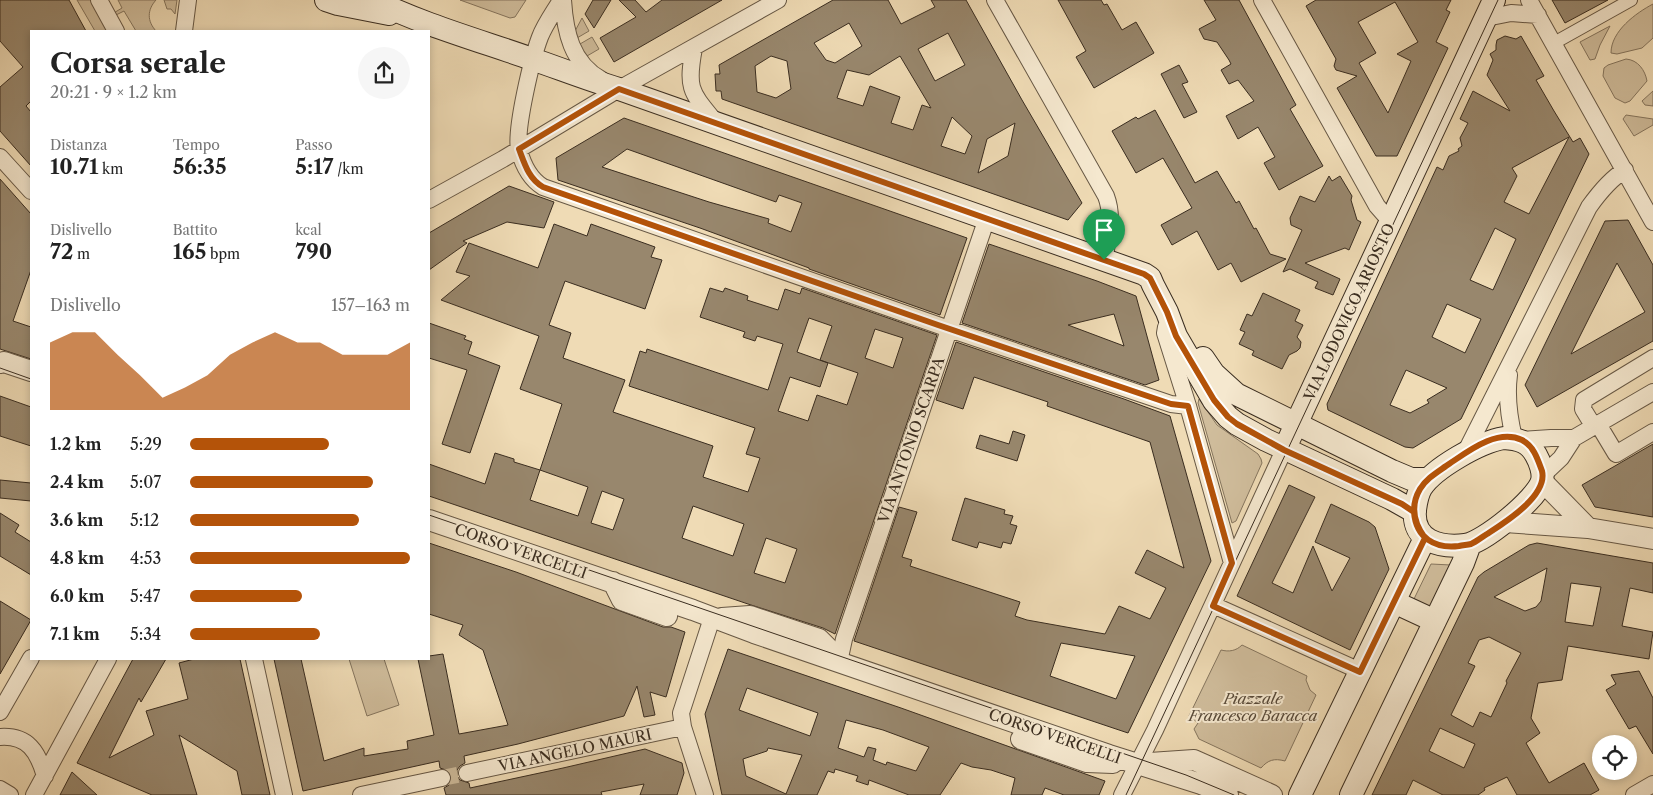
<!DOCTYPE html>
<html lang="it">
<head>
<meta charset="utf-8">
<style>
  body { margin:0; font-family:"Libre Caslon Text",serif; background:#f6f6f6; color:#222; height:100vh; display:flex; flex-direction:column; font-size:19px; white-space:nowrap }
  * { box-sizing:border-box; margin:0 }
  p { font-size:16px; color:#767676 }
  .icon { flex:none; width:28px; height:28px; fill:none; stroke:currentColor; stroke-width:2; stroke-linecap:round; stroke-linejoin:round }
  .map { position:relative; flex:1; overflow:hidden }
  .sheet { position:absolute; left:30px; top:30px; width:400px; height:630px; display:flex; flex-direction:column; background:#fff; border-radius:0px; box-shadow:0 2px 8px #0003 }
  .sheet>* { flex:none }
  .buttons { position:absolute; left:1592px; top:735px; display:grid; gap:10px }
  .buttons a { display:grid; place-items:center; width:45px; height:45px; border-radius:50%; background:#fff; box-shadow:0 2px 8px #0003; font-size:25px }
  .pin { position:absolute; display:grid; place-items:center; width:42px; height:42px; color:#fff; margin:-51px -21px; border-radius:50% 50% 50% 0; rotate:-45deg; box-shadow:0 0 5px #0007 }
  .pin .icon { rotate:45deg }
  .round { display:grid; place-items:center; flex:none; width:52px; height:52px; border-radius:26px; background:#f6f6f6 }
  .summary { display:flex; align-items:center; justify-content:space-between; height:85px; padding:0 20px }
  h1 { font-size:28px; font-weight:700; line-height:38px }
  .stats { display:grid; grid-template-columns:repeat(3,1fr); gap:8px; height:85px; padding:5px 20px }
  .stats div { display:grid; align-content:center }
  .stats b { font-size:21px; font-weight:700 }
  .stats small { font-size:14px; font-weight:400 }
  .stats p { font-size:14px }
  .chart { height:140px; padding:10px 20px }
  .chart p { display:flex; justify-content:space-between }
  .chart svg { width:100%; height:90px; margin-top:5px; fill:#b45309; opacity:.7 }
  ul { padding:0 20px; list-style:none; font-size:16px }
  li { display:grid; grid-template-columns:80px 60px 1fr; align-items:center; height:38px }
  li i { height:12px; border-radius:6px; background:#b45309 }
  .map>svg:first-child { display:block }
  .green { fill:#d0bd9c; stroke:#85755e }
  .building { fill:#98876d; stroke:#3a2d20; fill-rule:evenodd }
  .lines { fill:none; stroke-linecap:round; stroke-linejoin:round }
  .minor-tunnel { stroke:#cbb897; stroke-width:16; stroke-dasharray:16 8; stroke-linecap:butt }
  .pedestrian-casing { stroke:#675845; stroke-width:14 }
  .minor-casing { stroke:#675845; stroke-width:18 }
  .tertiary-casing { stroke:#675845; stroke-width:22 }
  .secondary-casing { stroke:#3a2d20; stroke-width:24 }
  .pedestrian { stroke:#f5e8cf; stroke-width:12 }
  .minor { stroke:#f5e8cf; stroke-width:16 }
  .tertiary { stroke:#f5e8cf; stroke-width:20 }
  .secondary { stroke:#f5e8cf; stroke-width:22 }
  .tram { stroke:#3a2d20; stroke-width:1 }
  .route-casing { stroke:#fff; stroke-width:10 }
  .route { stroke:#b45309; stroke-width:6 }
  .labels { text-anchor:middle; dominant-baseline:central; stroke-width:4; stroke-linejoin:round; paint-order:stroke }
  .street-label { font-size:15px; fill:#3a2d20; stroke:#f5e8cf }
  .park-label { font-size:15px; font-style:italic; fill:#584a39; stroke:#f5e8cf }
</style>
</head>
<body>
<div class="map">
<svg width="1653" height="795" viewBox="0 0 1653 795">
  <rect width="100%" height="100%" fill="#efdbb5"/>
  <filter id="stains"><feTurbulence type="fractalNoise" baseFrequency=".004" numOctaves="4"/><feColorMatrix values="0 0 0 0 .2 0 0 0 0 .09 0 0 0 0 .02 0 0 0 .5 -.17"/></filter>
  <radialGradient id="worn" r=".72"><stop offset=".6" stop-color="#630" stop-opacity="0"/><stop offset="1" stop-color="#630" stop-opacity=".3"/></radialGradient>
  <!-- green -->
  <path class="green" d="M77,0H91L109,31H95Z
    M118,0H156C147,10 147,21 156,31H136L124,11L114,16L112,14L122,8Z
    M164,0H177L175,14L171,9H167Z
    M460,0H526L515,17L510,18Z
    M1653,4V38L1642,48L1617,54L1611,53C1611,31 1636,13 1653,4Z
    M582,18L589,31L577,38L574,33Z
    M1610,26L1600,45L1595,59L1590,60L1580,42Z
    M592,37L599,49L587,56L581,48L580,44Z
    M1626,59C1638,60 1645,70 1647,81L1630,101L1625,103L1615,98L1603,76L1604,68L1608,65Z
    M1653,91V106L1645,105L1642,101Z
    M1626,115L1653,119V125L1634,136L1623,119Z
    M1199,399L1217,425L1258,454L1261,459L1262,463L1236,521L1232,523L1198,403Z
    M1431,564L1451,565L1430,608L1413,601Z
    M1242,645L1307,676L1306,680L1310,690L1316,695L1285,761C1274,758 1268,760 1261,768L1199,739L1194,729L1198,723L1189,716L1221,650C1229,652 1236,651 1242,645Z
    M349,659H384L399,705L367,716Z"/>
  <!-- building -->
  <path class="building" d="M0,0H69L86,31H31V101L26,106L31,112V166L0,131V87L23,67L0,41Z
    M593,0H611L594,28L585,14Z
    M619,0H635L646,12L662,0H722L614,62L600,38L636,17Z
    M833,0H888L901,24L935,7L931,0H966L1022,100L1082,203L1068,220L722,99L721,91H716L715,74H720L719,65ZM849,23L862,46L835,63L826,60L814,43ZM948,33L965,65L935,81L918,49ZM771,56L787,61L791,89L776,98L757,92L755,66ZM900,56L931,108L922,105L913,130L891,123L900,97L870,86L863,106L837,98L847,70L869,75ZM952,117L972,136L965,154L941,146ZM1015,123L1008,156L978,173L987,139Z
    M1058,0H1101L1104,5L1107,4L1122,30L1136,22L1154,53L1094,88L1076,57L1086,51Z
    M1204,0H1239L1296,105L1290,109L1323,166L1279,190L1264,163L1275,157L1258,127L1238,139L1226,116L1254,101L1238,80L1229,84L1221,70L1231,64L1229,60L1217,42L1204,39L1199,29L1216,20Z
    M1316,0H1451L1446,10L1450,12L1436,42L1448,48L1397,156H1376L1337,88L1357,76L1336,70L1334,66L1336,59L1306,6ZM1395,2L1418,42L1397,54L1411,61L1388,113L1359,63L1376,53L1358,22Z
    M1552,0H1608L1565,23Z
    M1505,36L1516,39L1521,36L1544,76L1536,80L1554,111L1573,142L1580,138L1589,154L1461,419L1413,448L1405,447L1328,410L1327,404L1437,167L1443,170L1449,156L1459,151L1458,149L1462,146L1460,138L1468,123L1460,119L1473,91L1510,111L1487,75L1493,60L1490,54L1496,50V45L1497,40ZM1569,137L1529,214L1504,202L1517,176L1512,168ZM1495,228L1516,239L1493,290L1470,280ZM1447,304L1481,319L1465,353L1432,337ZM1406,370L1447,388L1427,400L1429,403L1410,413L1390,405Z
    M1179,65L1188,82L1182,84L1197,112L1184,118L1161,74Z
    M1155,110L1195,183L1217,171L1236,203L1239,201L1254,229L1256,228L1270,254L1286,259L1241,282L1231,263L1218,270L1197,231L1172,245L1161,225L1192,208L1163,158L1136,173L1112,131L1136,117L1138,119Z
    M624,118L967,238L940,315L809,269V268L700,228L558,180L556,158ZM627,149L776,202L779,195L802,203L791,232L768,223L769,219L709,202L602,167Z
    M1329,176L1332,181L1340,176L1352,196L1351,200L1357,220L1361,222L1349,250L1345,248L1305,263L1340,279L1333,295L1315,288L1318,282L1290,269L1283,272L1302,230L1291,225L1290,218L1300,196L1315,202Z
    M0,179L31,214V270L13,321L31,327V359L0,349Z
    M509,186L554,202L544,228L507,222L463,241L467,243L429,270V233Z
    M1628,220L1653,265V341L1537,407L1525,385L1605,221ZM1617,263L1645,312L1571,354L1590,316Z
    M554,224L587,236L591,224L655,247L651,257L662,260L645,309L565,281L549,325L571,333L563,358L625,380L613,412L713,446L703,477L748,492L760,458L746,454L755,428L629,386L640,351L646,353L647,349L768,390L783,344L757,336L755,341L743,337L745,332L700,317L710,288L723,292L725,288L748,296L747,300L778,310L785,289L800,294L802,288L937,335L835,634L823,628L748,604L429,496V464L485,484L495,453L514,459V462L540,470L562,404L520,389L539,336L441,300L470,276L456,272L469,243L538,268ZM809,318L832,326L820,360L858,373L847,405L817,395L808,421L778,411L790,377L820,387L828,363L797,352ZM875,329L903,338L893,368L865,358ZM540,470L588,487L578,516L530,500ZM602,491L624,499L613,530L591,523ZM693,506L744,524L733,556L682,538ZM766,538L797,549L785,583L754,573Z
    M989,244L1097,281L1136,296L1159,380L1145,385L962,323ZM1114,314L1124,346L1068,325Z
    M1263,293L1300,310L1295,321L1303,325L1297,337L1301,342L1300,348L1297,351L1289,355L1282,369L1252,355L1254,351L1239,344L1245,332L1240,330L1247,314L1252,316Z
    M429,323L466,336L464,339L472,342L468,354L500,366L470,453L442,444L467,370L429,358Z
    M956,342L1124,399L1170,416L1211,561L1128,733L854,641L899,507L917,512L902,557L912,560L910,566L1020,602L1015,616L1027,620L1105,634L1119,606L1150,619L1166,588L1135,573L1147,550L1184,568L1150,442L1047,406L1048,402L974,377L963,409L936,400ZM1061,643L1135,656L1116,699L1050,676Z
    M0,396L31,407V446L0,436Z
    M1013,431L1025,435L1017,461L976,448L980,435L1009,444Z
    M1653,444V517L1595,507L1582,485Z
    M0,480L31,483V501L0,498Z
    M1289,485L1315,497L1272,583L1293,593L1313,546L1332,591L1350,558L1315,542L1331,504L1369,522L1375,527L1389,569L1350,650L1237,596Z
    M965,498L1005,510L1004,514L1013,516L1010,524L1017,526L1011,544L1003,542L1001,548L979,542L977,548L952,540Z
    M0,513L19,525L15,532L31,542V575L0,556Z
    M429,543L516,572L663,627H671L685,632L666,697L650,692L655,715L644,717L637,686L624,716L518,744L464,756L465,763L460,766L457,770V776L460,780L469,783L470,788L563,768L645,749L682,763L684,773L677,795H640L644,784L601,792L602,795H446L444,788L449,785L452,776L449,771L440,768L439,761L303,791L274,659H301L324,761L364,748V756L408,749L407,741L434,735L418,659H429V656L443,654L459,734L508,725L483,650L459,635L463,625L429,614Z
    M1537,543L1653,563V593L1630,588L1622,626L1653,632L1649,659L1568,646L1562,680L1538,683L1531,718L1540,733L1526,743L1549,783L1584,763L1599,790L1590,795H1517L1507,777L1484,788L1485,790L1478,795H1443L1413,780L1406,795H1372L1478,577L1484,572L1529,545ZM1547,568L1541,601L1536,607L1525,611L1494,597ZM1571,583L1601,587L1593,626L1565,622ZM1489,637L1521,653L1506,681L1507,683L1491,717L1480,712L1473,727L1451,715L1475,666L1468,663L1479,640ZM1440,728L1475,744L1464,768L1429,751Z
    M0,601L31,620L0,674Z
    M728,649L901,708L1105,781L1099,795H1064L1045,788L1042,795H1011L1015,778L991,770L972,767L961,763L940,795H909L869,780L868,785L856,781L858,776L835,769L834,773L828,771L817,795H722L705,714ZM747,688L818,713L810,736L739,710ZM846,720L883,730L929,747L916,771L887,762L886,765L873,760L876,749L868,747L864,757L838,748ZM768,748L802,755L786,794L746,776L743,759L767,751Z
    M133,659H166L141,702L139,698L109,758L154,735L146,711L188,699L179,663L194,659H240L270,795H242L237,771L179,735L197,795H152L77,763Z
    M1639,671L1653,698V754L1636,726L1629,729L1606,690L1616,684L1611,675Z
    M72,772L97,795H60Z"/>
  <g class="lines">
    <!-- minor-tunnel -->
    <path class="minor-tunnel" d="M442,778L467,773"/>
    <defs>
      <path id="pedestrian" d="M1554,43L1631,0"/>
      <path id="minor" d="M99,0L116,31
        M561,0C554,12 545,24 540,37C532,58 515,129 519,150C523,165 530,179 543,187L949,329L1171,404L1188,406
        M563,0C565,31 571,63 602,80
        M995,0L1106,196C1114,217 1108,238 1104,260
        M1262,0L1377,206L1391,222
        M1529,0L1653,222
        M1486,18L1511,13L1538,15
        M184,31L188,0
        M694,48C686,90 691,92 717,124
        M0,157L31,191
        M429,200L503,159L619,89L778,0
        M1166,327L1165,333L1188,406L1232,563
        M1509,375C1506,397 1509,417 1514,438
        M1598,424L1616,454L1653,432
        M1594,427L1583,409L1584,400L1653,358
        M1522,440L1551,438H1574
        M1465,453L1589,207C1599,193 1610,179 1625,170
        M1543,475L1561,458L1574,438L1653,392
        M1213,605L1360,671
        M254,659L284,795
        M839,662L844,639L987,218
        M0,712L31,658
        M0,737C28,735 38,752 45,776
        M467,773L683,727
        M0,789L10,795
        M34,795L108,659
        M361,795L442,778
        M705,795L683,727L681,713L712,618
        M1122,795L1155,730L1284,450
        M1634,795L1653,784"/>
      <path id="tertiary" d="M0,363L4,362L31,371
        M1542,481L1588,528
        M429,520L693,610L754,633L1109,755L1201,784L1228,795
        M1505,522L1588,528L1653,539
        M613,582L622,600L667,616
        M722,618L750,616L819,639L834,654L838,660
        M1021,739L1087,762L1113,763
        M1150,763L1194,760L1272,795"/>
      <path id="secondary" d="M326,0L338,4L389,14
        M373,0C424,25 478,40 532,59C561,69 589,80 619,89L1144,274L1150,278L1153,285L1167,312L1176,336L1214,401L1228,417L1237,424L1266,440L1392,499L1415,512
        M1203,358L1214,374L1236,394L1392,471L1411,479H1428
        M1504,438C1519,439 1529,442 1536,455C1540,462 1544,473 1542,481C1537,499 1483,543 1465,545C1440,548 1412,541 1415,510C1416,502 1417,495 1421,488C1434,468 1480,442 1504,438Z
        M1284,450L1494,0
        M1394,602L1435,621
        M1300,795L1425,538
        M1351,795L1463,563L1470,544"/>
    </defs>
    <!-- pedestrian casing -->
    <use href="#pedestrian" class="pedestrian-casing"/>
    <!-- minor casing -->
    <use href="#minor" class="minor-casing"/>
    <!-- tertiary casing -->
    <use href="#tertiary" class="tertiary-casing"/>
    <!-- secondary casing -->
    <use href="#secondary" class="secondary-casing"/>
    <!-- pedestrian -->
    <use href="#pedestrian" class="pedestrian"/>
    <!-- minor -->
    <use href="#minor" class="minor"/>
    <!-- tertiary -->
    <use href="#tertiary" class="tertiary"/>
    <!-- secondary -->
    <use href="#secondary" class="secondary"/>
    <!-- tram -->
    <path class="tram" d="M0,368L31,379
      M429,515L1186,775L1234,795
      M1126,795L1498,0"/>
  </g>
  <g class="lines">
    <defs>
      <path id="route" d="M1104,260L619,89L519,149C525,165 529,179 543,187L938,325L1171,404L1188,406L1232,563L1213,606L1360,672L1425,538C1414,523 1410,506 1420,489C1426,479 1436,473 1446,466C1466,453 1496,428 1522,440C1534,446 1538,460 1542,471C1548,496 1504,523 1487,534C1482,537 1476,542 1471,544C1467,545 1463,545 1459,546C1435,549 1416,538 1414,512L1402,504L1284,450L1237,424L1228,417L1214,400L1176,336L1167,312L1150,278L1144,274L1104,260"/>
    </defs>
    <!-- route casing -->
    <use href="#route" class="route-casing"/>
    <!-- route -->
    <use href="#route" class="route"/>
  </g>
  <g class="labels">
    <!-- street labels -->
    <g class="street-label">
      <text transform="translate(1349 312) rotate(-65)">VIA LODOVICO ARIOSTO</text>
      <text transform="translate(911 440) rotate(-71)">VIA ANTONIO SCARPA</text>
      <text transform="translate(521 551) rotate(19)">CORSO VERCELLI</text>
      <text transform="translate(1055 736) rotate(19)">CORSO VERCELLI</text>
      <text transform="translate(575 750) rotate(-12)">VIA ANGELO MAURI</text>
    </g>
    <!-- park labels -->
    <g class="park-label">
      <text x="1253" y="698">Piazzale<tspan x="1253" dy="17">Francesco Baracca</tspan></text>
    </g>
  </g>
  <rect width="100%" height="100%" filter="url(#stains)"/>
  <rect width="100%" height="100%" fill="url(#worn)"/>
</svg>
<div class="buttons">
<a><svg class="icon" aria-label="locate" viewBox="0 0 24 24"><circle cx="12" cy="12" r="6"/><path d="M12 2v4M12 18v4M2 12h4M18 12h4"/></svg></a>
</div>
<div class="pin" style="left:1104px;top:260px;background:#1e9e55"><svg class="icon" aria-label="arrive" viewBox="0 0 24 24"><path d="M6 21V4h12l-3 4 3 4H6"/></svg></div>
<section class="sheet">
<div class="summary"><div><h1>Corsa serale</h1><p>20:21 · 9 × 1.2 km</p></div><a class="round"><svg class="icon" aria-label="share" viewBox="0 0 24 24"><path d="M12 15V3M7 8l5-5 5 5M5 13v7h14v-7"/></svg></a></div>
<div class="stats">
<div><p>Distanza</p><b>10.71<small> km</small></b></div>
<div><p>Tempo</p><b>56:35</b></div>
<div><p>Passo</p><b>5:17<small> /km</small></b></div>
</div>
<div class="stats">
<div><p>Dislivello</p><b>72<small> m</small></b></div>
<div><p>Battito</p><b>165<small> bpm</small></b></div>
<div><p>kcal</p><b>790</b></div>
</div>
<div class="chart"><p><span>Dislivello</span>157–163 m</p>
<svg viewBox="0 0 160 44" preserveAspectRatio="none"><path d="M0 44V11L10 6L20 6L30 17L40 27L50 38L60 33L70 27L80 17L90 11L100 6L110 11L120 11L130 17L140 17L150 17L160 11V44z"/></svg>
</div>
<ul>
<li><b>1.2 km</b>5:29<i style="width:63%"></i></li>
<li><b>2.4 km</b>5:07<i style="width:83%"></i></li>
<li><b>3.6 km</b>5:12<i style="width:77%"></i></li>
<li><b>4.8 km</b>4:53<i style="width:100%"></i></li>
<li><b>6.0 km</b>5:47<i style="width:51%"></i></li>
<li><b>7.1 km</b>5:34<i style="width:59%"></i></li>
</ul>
</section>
</div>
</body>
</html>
